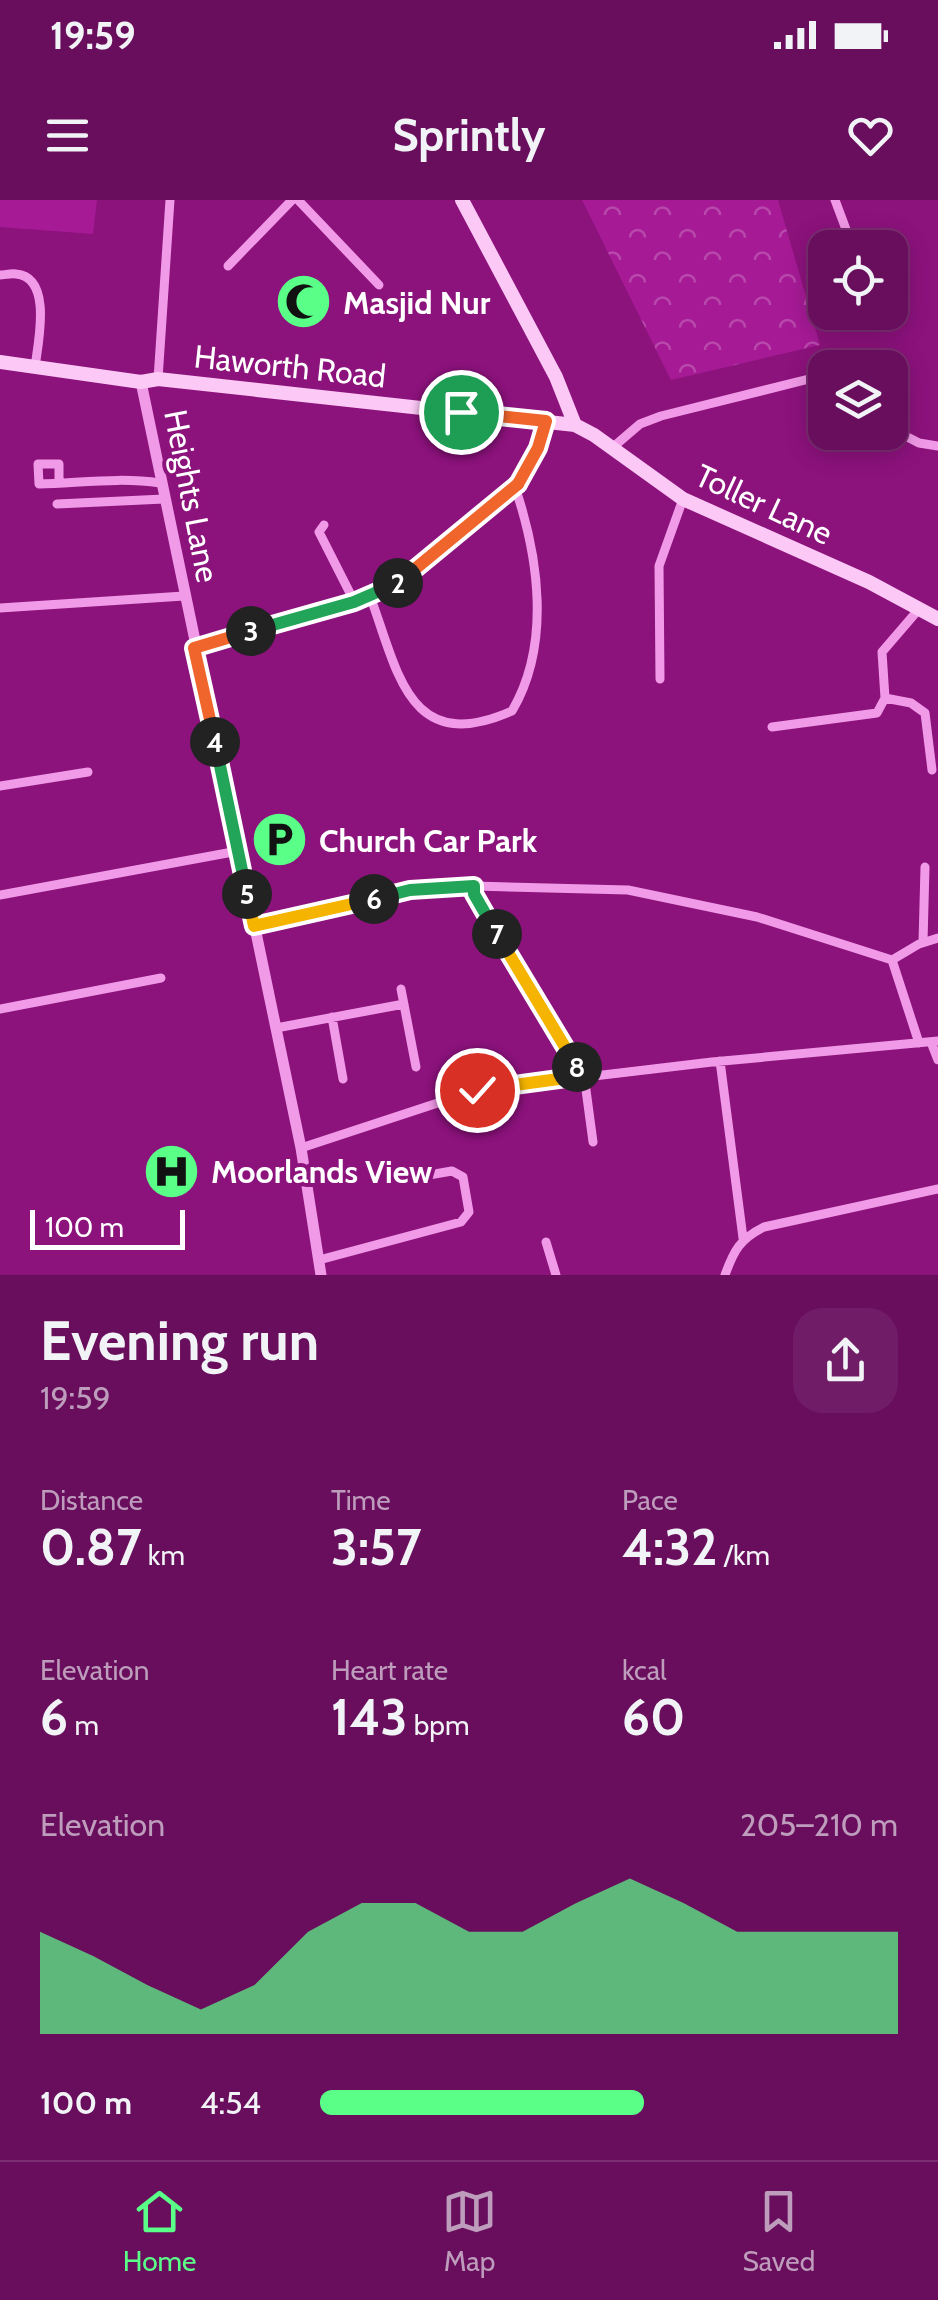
<!DOCTYPE html>
<html lang="en">
<head>
<meta charset="utf-8">
<style>
  body { margin:0; font-family:Cabin,sans-serif; background:#711c66; color:#f1f3f6; height:100vh; display:flex; flex-direction:column; font-size:38px; white-space:nowrap }
  * { box-sizing:border-box; margin:0 }
  p { font-size:32px; color:#bd9cbc }
  .icon { flex:none; width:55px; height:55px; fill:none; stroke:currentColor; stroke-width:2; stroke-linecap:round; stroke-linejoin:round }
  .map { position:relative; height:1075px; overflow:hidden }
  .panel { display:flex; flex-direction:column; background:#690e5d; flex:1 }
  .panel>* { flex:none }
  .controls { position:absolute; left:808px; top:30px; display:grid; gap:20px }
  .controls a { display:grid; place-items:center; width:100px; height:100px; border-radius:20px; background:#690e5d; box-shadow:0 5px 25px #0003,0 0 0 2px #7c2e72; font-size:50px }
  .scale { position:absolute; left:30px; bottom:25px; width:155px; box-sizing:border-box; padding-left:10px; border:5px solid #fff; border-top:0; font-size:28px; line-height:35px; white-space:nowrap; color:#fff; -webkit-text-stroke:8px #8c127c; paint-order:stroke }
  .pin { position:absolute; display:grid; place-items:center; width:85px; height:85px; color:#fff; margin:-42px; border:5px solid #fff; border-radius:50%; box-shadow:0 2px 10px #0007 }
  .km { position:absolute; width:50px; height:50px; margin:-25px; border-radius:50%; background:#222; color:#fff; font-size:28px; line-height:50px; text-align:center }
  .round { display:grid; place-items:center; flex:none; width:105px; height:105px; border-radius:30px; background:#711c66 }
  .headline { display:flex; align-items:center; justify-content:space-between; height:170px; padding:0 40px }
  h1 { font-size:55px; font-weight:800; line-height:75px }
  .stats { display:grid; grid-template-columns:repeat(3,1fr); gap:15px; height:170px; padding:10px 40px }
  .stats div { display:grid; align-content:center }
  .stats b { font-size:50px; font-weight:800 }
  .stats small { font-size:28px; font-weight:400 }
  .stats p { font-size:28px }
  .chart { height:280px; padding:20px 40px }
  .chart p { display:flex; justify-content:space-between }
  .chart svg { width:100%; height:180px; margin-top:10px; fill:#5aff88; opacity:.7 }
  ul { padding:0 40px; list-style:none; font-size:32px }
  li { display:grid; grid-template-columns:160px 120px 1fr; align-items:center; height:75px }
  li i { height:25px; border-radius:12px; background:#5aff88 }
  .status { display:flex; justify-content:space-between; align-items:center; height:70px; padding:0 50px; background:#690e5d; direction:ltr }
  .status svg { height:28px; fill:currentColor }
  header { display:flex; justify-content:space-between; align-items:center; height:130px; padding:0 40px; background:#690e5d; font-size:45px; font-weight:800 }
  .dock { display:flex; justify-content:space-around; align-items:center; height:140px; border-top:2px solid #7c2e72; background:#690e5d; font-size:28px; color:#bd9cbc }
  .dock a { display:grid; justify-items:center; gap:5px }
  .dock .selected { color:#5aff88 }
  .map>svg:first-child { display:block }
  .green { fill:#a61a96 }
  .park { fill:url(#park-crowns) }
  .lines { fill:none; stroke-linecap:round; stroke-linejoin:round }
  .minor { stroke:#f19ae7; stroke-width:9 }
  .tertiary { stroke:#f19ae7; stroke-width:11 }
  .secondary { stroke:#fcc8f5; stroke-width:14 }
  .split-1-casing { stroke:#fff; stroke-width:20 }
  .split-2-casing { stroke:#fff; stroke-width:20 }
  .split-3-casing { stroke:#fff; stroke-width:20 }
  .split-4-casing { stroke:#fff; stroke-width:20 }
  .split-5-casing { stroke:#fff; stroke-width:20 }
  .split-6-casing { stroke:#fff; stroke-width:20 }
  .split-7-casing { stroke:#fff; stroke-width:20 }
  .split-8-casing { stroke:#fff; stroke-width:20 }
  .split-9-casing { stroke:#fff; stroke-width:20 }
  .split-1 { stroke:#f0652b; stroke-width:12 }
  .split-2 { stroke:#f0652b; stroke-width:12 }
  .split-3 { stroke:#22a559; stroke-width:12 }
  .split-4 { stroke:#f0652b; stroke-width:12 }
  .split-5 { stroke:#22a559; stroke-width:12 }
  .split-6 { stroke:#f5b400; stroke-width:12 }
  .split-7 { stroke:#22a559; stroke-width:12 }
  .split-8 { stroke:#f5b400; stroke-width:12 }
  .split-9 { stroke:#f5b400; stroke-width:12 }
  .labels { text-anchor:middle; dominant-baseline:central; stroke-width:8; stroke-linejoin:round; paint-order:stroke }
  .poi-label { font-size:32px; font-weight:bold; fill:#fff; stroke:#8c127c; text-anchor:start }
  .street-label { font-size:32px; fill:#fff; stroke:#8c127c }
</style>
</head>
<body>
<div class="status"><b>19:59</b><svg viewBox="0 0 49 12"><path d="M0 12V9h3v3zM5 12V6h3v6zM10 12V3h3v9zM15 12V0h3v12zM26 1h20v11H26zM47 4h2v5h-2z"/></svg></div>
<header><svg class="icon" aria-label="menu" viewBox="0 0 24 24"><path d="M4 6h16M4 12h16M4 18h16"/></svg>Sprintly<svg class="icon" aria-label="heart" viewBox="0 0 24 24"><path d="M12 20l-8-8c-3-5 5-10 8-4 3-6 11-1 8 4z"/></svg></header>
<div class="map">
<svg width="938" height="1075" viewBox="0 0 938 1075">
  <defs>
    <pattern id="park-crowns" width="20" height="18" patternUnits="userSpaceOnUse" patternTransform="scale(2.5)"><rect width="20" height="18" fill="#a61a96"/><path d="M2 6a3 3 0 1 1 6 0M12 15a3 3 0 1 1 6 0" fill="none" stroke="#b848ab"/></pattern>
  </defs>
  <rect width="100%" height="100%" fill="#8c127c"/>
  <!-- green -->
  <path class="green" d="M0,0H97L93,34L0,27Z"/>
  <!-- park -->
  <path class="park" d="M582,0H778L820,145L671,180Z"/>
  <g class="lines">
    <!-- minor -->
    <path class="minor" d="M298,0L379,85
      M835,0L853,48
      M228,66L292,0
      M0,75C5,75 11,73 16,74C53,77 38,143 35,167
      M859,168L891,158
      M158,179L170,0
      M890,228L919,243L938,246
      M612,248L640,224L661,216L825,175
      M59,283V264H38L39,284C80,283 120,277 160,283
      M57,304L164,299
      M324,325L319,332L354,401
      M370,396C398,471 408,557 512,511C551,445 539,358 515,287
      M0,408L184,396
      M195,448L354,401L396,384L515,287L528,270L546,221
      M660,479L659,366L683,299
      M885,498L911,503L925,513L932,570
      M772,527L877,513L885,498L882,452L919,409
      M0,586L88,572
      M474,686V694L581,876
      M0,695L238,651
      M254,726L410,690L474,686L628,690L757,717L892,760L919,843
      M923,742L925,667
      M892,760L919,744L938,738
      M401,789L416,867
      M0,809L161,778
      M332,817L343,879
      M276,828L404,804
      M931,842L938,860
      M720,861L743,1038
      M584,875L593,942
      M477,890L712,862L938,841
      M301,948L465,894
      M546,1042L556,1075
      M319,1060L461,1022L469,1012L463,977L452,971L417,977
      M725,1075C734,1050 740,1039 764,1027L938,989"/>
    <!-- tertiary -->
    <path class="tertiary" d="M141,182L301,948L321,1075"/>
    <!-- secondary -->
    <path class="secondary" d="M462,0L556,177L575,225
      M0,162L141,182L158,179L575,225L594,235L683,299L869,382L938,419"/>
  </g>
  <g class="lines">
    <defs>
      <path id="split-1" d="M461,212L546,221L538,248L518,284"/>
      <path id="split-2" d="M398,383L518,284"/>
      <path id="split-3" d="M251,431L354,402L398,383"/>
      <path id="split-4" d="M215,542L194,448L251,431"/>
      <path id="split-5" d="M215,542L247,694"/>
      <path id="split-6" d="M247,694L254,726L374,699"/>
      <path id="split-7" d="M374,699L410,690L474,686V694L497,734"/>
      <path id="split-8" d="M497,734L577,867"/>
      <path id="split-9" d="M477,890L581,876L577,867"/>
    </defs>
    <!-- split-1 casing -->
    <use href="#split-1" class="split-1-casing"/>
    <!-- split-2 casing -->
    <use href="#split-2" class="split-2-casing"/>
    <!-- split-3 casing -->
    <use href="#split-3" class="split-3-casing"/>
    <!-- split-4 casing -->
    <use href="#split-4" class="split-4-casing"/>
    <!-- split-5 casing -->
    <use href="#split-5" class="split-5-casing"/>
    <!-- split-6 casing -->
    <use href="#split-6" class="split-6-casing"/>
    <!-- split-7 casing -->
    <use href="#split-7" class="split-7-casing"/>
    <!-- split-8 casing -->
    <use href="#split-8" class="split-8-casing"/>
    <!-- split-9 casing -->
    <use href="#split-9" class="split-9-casing"/>
    <!-- split-1 -->
    <use href="#split-1" class="split-1"/>
    <!-- split-2 -->
    <use href="#split-2" class="split-2"/>
    <!-- split-3 -->
    <use href="#split-3" class="split-3"/>
    <!-- split-4 -->
    <use href="#split-4" class="split-4"/>
    <!-- split-5 -->
    <use href="#split-5" class="split-5"/>
    <!-- split-6 -->
    <use href="#split-6" class="split-6"/>
    <!-- split-7 -->
    <use href="#split-7" class="split-7"/>
    <!-- split-8 -->
    <use href="#split-8" class="split-8"/>
    <!-- split-9 -->
    <use href="#split-9" class="split-9"/>
  </g>
  <!-- icons -->
  <defs>
    <symbol id="mosque-disc" viewBox="-11 -11 22 22"><circle r="9.5" fill="#5aff88" stroke="#8c127c"/><path d="M3.5-4.9A6 6 0 1 0 3.5 4.9A5 5 0 1 1 3.5-4.9Z" fill="#111"/></symbol>
    <symbol id="parking-disc" viewBox="-11 -11 22 22"><circle r="9.5" fill="#5aff88" stroke="#8c127c"/><path d="M-3.5-5.5H1a3.5 3.5 0 0 1 0 7H-1V5.5H-3.5ZM-1-3.4V-.6H.8a1.4 1.4 0 0 0 0-2.8Z" fill="#111"/></symbol>
    <symbol id="hospital-disc" viewBox="-11 -11 22 22"><circle r="9.5" fill="#5aff88" stroke="#8c127c"/><path d="M-5-5h3v3.5h4V-5h3V5h-3V1.5h-4V5h-3Z" fill="#111"/></symbol>
  </defs>
  <g fill-rule="evenodd">
    <use href="#mosque-disc" x="272" y="70" width="63" height="63"/>
    <use href="#parking-disc" x="248" y="608" width="63" height="63"/>
    <use href="#hospital-disc" x="140" y="940" width="63" height="63"/>
  </g>
  <g class="labels">
    <!-- poi labels -->
    <g class="poi-label">
      <text x="343" y="102">Masjid Nur</text>
      <text x="319" y="640">Church Car Park</text>
      <text x="211" y="971">Moorlands View</text>
    </g>
    <!-- street labels -->
    <g class="street-label">
      <text transform="translate(290 166) rotate(6)">Haworth Road</text>
      <text transform="translate(192 296) rotate(79)">Heights Lane</text>
      <text transform="translate(764 304) rotate(25)">Toller Lane</text>
    </g>
  </g>
</svg>
<div class="controls">
<a><svg class="icon" aria-label="locate" viewBox="0 0 24 24"><circle cx="12" cy="12" r="6"/><path d="M12 2v4M12 18v4M2 12h4M18 12h4"/></svg></a>
<a><svg class="icon" aria-label="layers" viewBox="0 0 24 24"><path d="M12 4l9 5-9 5-9-5zM3 14l9 5 9-5"/></svg></a>
</div>
<div class="scale">100 m</div>
<div class="pin" style="left:461px;top:212px;background:#1e9e55"><svg class="icon" aria-label="arrive" viewBox="0 0 24 24"><path d="M6 21V4h12l-3 4 3 4H6"/></svg></div>
<div class="pin" style="left:477px;top:890px;background:#d93025"><svg class="icon" aria-label="check" viewBox="0 0 24 24"><path d="M5 12l5 5 9-10"/></svg></div>
<b class="km" style="left:398px;top:383px">2</b>
<b class="km" style="left:251px;top:431px">3</b>
<b class="km" style="left:215px;top:542px">4</b>
<b class="km" style="left:247px;top:694px">5</b>
<b class="km" style="left:374px;top:699px">6</b>
<b class="km" style="left:497px;top:734px">7</b>
<b class="km" style="left:577px;top:867px">8</b>
</div>
<section class="panel">
<div class="headline"><div><h1>Evening run</h1><p>19:59</p></div><a class="round"><svg class="icon" aria-label="share" viewBox="0 0 24 24"><path d="M12 15V3M7 8l5-5 5 5M5 13v7h14v-7"/></svg></a></div>
<div class="stats">
<div><p>Distance</p><b>0.87<small> km</small></b></div>
<div><p>Time</p><b>3:57</b></div>
<div><p>Pace</p><b>4:32<small> /km</small></b></div>
</div>
<div class="stats">
<div><p>Elevation</p><b>6<small> m</small></b></div>
<div><p>Heart rate</p><b>143<small> bpm</small></b></div>
<div><p>kcal</p><b>60</b></div>
</div>
<div class="chart"><p><span>Elevation</span>205–210 m</p>
<svg viewBox="0 0 160 44" preserveAspectRatio="none"><path d="M0 44V19L10 25L20 32L30 38L40 32L50 19L60 12L70 12L80 19L90 19L100 12L110 6L120 12L130 19L140 19L150 19L160 19V44z"/></svg>
</div>
<ul>
<li><b>100 m</b>4:54<i style="width:56%"></i></li>
</ul>
</section>
<nav class="dock">
<a class="selected"><svg class="icon" aria-label="home" viewBox="0 0 24 24"><path d="M3 11l9-7 9 7M6 9v11h12V9"/></svg>Home</a>
<a><svg class="icon" aria-label="map" viewBox="0 0 24 24"><path d="M3 6l6-2 6 2 6-2v14l-6 2-6-2-6 2zM9 4v14M15 6v14"/></svg>Map</a>
<a><svg class="icon" aria-label="saved" viewBox="0 0 24 24"><path d="M7 4h10v16l-5-4-5 4z"/></svg>Saved</a>
</nav>
</body>
</html>
